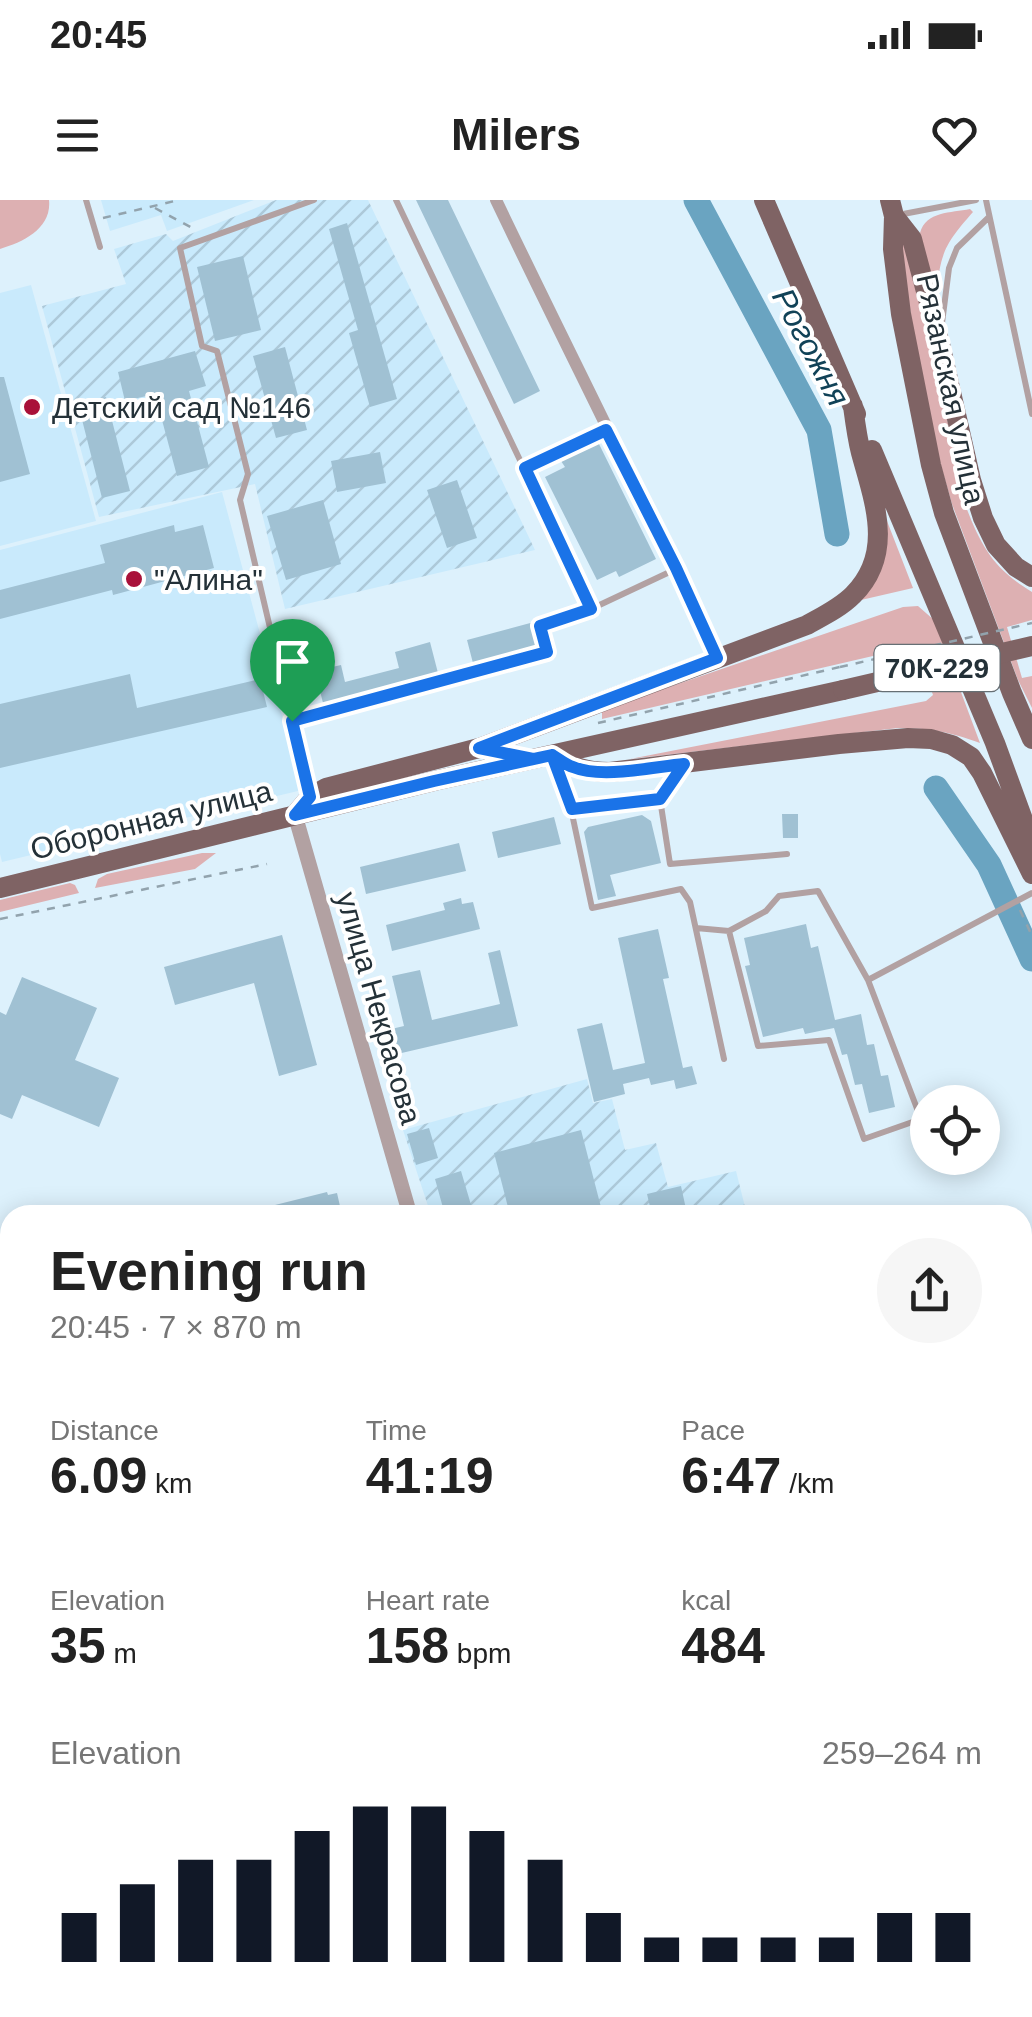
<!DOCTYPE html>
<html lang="en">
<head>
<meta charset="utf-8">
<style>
  body { margin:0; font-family:Helvetica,sans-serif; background:#f6f6f6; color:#222; height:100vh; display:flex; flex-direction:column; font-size:38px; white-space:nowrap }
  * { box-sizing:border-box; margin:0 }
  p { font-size:32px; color:#767676 }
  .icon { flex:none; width:55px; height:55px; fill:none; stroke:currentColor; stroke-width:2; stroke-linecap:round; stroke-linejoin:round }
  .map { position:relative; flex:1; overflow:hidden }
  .drawer { position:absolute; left:0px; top:1005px; width:1032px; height:812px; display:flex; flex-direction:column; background:#fff; border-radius:30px 30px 0 0; box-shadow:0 5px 25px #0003 }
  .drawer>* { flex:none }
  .buttons { position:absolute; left:910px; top:885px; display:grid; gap:20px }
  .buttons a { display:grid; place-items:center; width:90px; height:90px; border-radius:50%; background:#fff; box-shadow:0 5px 25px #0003; font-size:50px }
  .pin { position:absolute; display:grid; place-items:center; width:85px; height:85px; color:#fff; margin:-102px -42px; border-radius:50% 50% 50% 0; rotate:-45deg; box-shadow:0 0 10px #0007 }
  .pin .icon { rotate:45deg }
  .round { display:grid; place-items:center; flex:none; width:105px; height:105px; border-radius:52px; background:#f6f6f6 }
  .headline { display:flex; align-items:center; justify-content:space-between; height:170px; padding:0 50px }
  h1 { font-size:55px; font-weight:700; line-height:75px }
  .stats { display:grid; grid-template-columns:repeat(3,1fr); gap:15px; height:170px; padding:10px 50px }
  .stats div { display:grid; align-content:center }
  .stats b { font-size:50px; font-weight:700 }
  .stats small { font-size:28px; font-weight:400 }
  .stats p { font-size:28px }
  .chart { height:280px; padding:20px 50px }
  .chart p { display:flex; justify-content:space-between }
  .chart svg { width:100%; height:180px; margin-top:10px; stroke:#111827; stroke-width:6 }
  .status { display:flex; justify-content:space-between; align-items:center; height:70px; padding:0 50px; background:#fff; direction:ltr }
  .status svg { height:28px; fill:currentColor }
  header { display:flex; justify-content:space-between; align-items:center; height:130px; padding:0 50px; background:#fff; font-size:45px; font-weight:700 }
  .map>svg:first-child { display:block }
  .built { fill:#c9eafc }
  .industrial { fill:url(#industrial-furrows) }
  .green { fill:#ddb0b2 }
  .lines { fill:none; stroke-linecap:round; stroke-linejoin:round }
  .river { stroke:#6aa4c1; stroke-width:25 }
  .building { fill:#a0c1d3 }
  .path { stroke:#92a3ad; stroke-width:2.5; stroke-dasharray:8 8; stroke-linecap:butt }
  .service { stroke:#b2a1a2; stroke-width:6 }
  .minor { stroke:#b2a1a2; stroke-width:12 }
  .tertiary { stroke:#b2a1a2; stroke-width:15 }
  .primary { stroke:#7f6364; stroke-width:20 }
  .path-bridge { stroke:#92a3ad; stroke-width:2.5; stroke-dasharray:8 8; stroke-linecap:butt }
  .primary-bridge { stroke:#7f6364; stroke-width:20 }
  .route-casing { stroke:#fff; stroke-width:20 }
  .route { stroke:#1a73e8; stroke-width:12 }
  .poi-dot { fill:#a91139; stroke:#fff; stroke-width:4 }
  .labels { text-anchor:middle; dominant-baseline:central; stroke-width:8; stroke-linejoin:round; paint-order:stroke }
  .shield { fill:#fff; stroke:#666f74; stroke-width:2.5 }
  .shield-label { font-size:28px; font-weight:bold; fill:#243138 }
  .street-label { font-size:30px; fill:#243138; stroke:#fff }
  .poi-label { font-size:30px; fill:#243138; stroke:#fff; text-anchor:start }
  .water-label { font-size:32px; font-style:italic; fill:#114257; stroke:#fff }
</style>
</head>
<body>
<div class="status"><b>20:45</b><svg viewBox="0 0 49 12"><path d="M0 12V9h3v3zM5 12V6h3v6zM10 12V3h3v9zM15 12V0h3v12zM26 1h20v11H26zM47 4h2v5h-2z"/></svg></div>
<header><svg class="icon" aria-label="menu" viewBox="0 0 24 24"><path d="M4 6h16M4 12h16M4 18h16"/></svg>Milers<svg class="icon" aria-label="heart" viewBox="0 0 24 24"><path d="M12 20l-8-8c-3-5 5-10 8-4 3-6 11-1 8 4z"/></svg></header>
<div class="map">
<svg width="1032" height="1817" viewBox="0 0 1032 1817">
  <defs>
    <pattern id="industrial-furrows" width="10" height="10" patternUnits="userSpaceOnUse" patternTransform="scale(2.5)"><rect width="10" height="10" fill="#c9eafc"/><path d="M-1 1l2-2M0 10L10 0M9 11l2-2" fill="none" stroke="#acc9d9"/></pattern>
  </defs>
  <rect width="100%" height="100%" fill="#ddf1fc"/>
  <!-- built -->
  <path class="built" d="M101,0H254L167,31L161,15L110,31Z
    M31,85L96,321L0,346V93Z
    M222,292L302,590L2,662L0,654V350Z"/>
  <!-- industrial -->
  <path class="industrial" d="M276,0H368L535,350L285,409L255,284L99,317L42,106L126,84L114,49L166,34L173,41Z
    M587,879L593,903L612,899L625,950L656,943L668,987L736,971L747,1015H431L403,930Z
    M1032,1145V1487L1023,1491L1022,1148Z
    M598,1808H993V1817H598Z"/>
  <!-- green -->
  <path class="green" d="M0,0H49C52,28 24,42 0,49Z
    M970,9L973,12C944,45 941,52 936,95H932L920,33C926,11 951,13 970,9Z
    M909,41L966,307C982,348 994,369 1032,392V420L1007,427L1022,478L1032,476V508L1018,480L952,304L936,249L915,143L900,43Z
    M887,321L913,388L861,400Z
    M918,406L934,420L980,543C950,532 930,528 898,528L630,559L926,501L933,495L916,446L602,519V510L903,407Z
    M202,653H216L195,669L95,688L98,679L107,674Z
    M70,683L75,685L79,693L0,712V700Z
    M10,1183V1343L0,1345V1185Z"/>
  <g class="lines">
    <!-- river -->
    <path class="river" d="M696,0L819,230L837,334
      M936,588L989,665L1032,759"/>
  </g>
  <!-- building -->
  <path class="building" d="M416,0H448L540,191L514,204Z
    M347,23L397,199L370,207L349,133L358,130L329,29Z
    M243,56L261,130L215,141L197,67Z
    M285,147L307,230L276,238L253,156Z
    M195,151L206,186L189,191L209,267L177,276L155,194L125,201L118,172Z
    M0,177H4L30,274L0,282Z
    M106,197L130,291L102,298L78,204Z
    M598,242L656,359L619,377L616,371L597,380L545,277L565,267L561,261Z
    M380,252L386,283L337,292L331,261Z
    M457,280L477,338L447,348L427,290Z
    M323,300L341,364L286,380L267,316Z
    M174,325L175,332L203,325L214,368L113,395L112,390L0,419V390L105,363L100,345Z
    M534,422L542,448L474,467L467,440Z
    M430,442L438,473L323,503L315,471L341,465L345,482L399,468L395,452Z
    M130,474L137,508L260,479L267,507L0,568V504Z
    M782,614H798V638H783Z
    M642,615L651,621L661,663L610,675L616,696L598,700L584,632L588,627Z
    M554,617L561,644L498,658L492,632Z
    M459,643L466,671L366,694L360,667Z
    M461,698L462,704L473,702L480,729L392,751L386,725L445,710L443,703Z
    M806,724L811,748L818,746L835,820L861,814L867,845L874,844L881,876L888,875L895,907L869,913L862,884L855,885L847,854L842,855L834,828L805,834L803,828L763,837L745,766L750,765L744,738Z
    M658,729L669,778L663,779L683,868L692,866L697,884L676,889L674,880L651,885L649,878L623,884L625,894L594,902L577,829L602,823L613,870L645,863L618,738Z
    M282,735L317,865L279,876L254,783L175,805L164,767Z
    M500,750L518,826L393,855L387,830L404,826L392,776L420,770L432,820L500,804L488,753Z
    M22,777L97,808L75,860L119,878L99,927L22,895L12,919L0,914V812L6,815Z
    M429,928L438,958L416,965L407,934Z
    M581,930L603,1015H510L494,953Z
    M461,971L474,1015H445L435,979Z
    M681,986L686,1009L652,1015L647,994Z
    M327,992L328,995L337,993L342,1015H276L275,1005Z"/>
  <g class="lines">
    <!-- path -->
    <path class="path" d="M155,8L196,30
      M103,18L179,0
      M303,518L547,452L540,426L580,413
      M598,523L840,467
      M1020,710L1032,736
      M0,719L267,664"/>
    <!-- service -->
    <path class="service" d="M86,0L100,47
      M396,0L591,409L676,369
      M986,0L1032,214
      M898,15L976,0
      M942,123L949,68L957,48L989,17
      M525,269L606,230
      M556,566L571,609L592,708L681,689L690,702L724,859
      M681,569L660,599L670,664L787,654
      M309,594L240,300L248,274L217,151L202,146L180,48L314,0
      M571,609L660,599
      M696,728L729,731
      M868,780L921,919L864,939L829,840L758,846L729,731L766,711L779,696L818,691L868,780L1032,693
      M1022,1213L1032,1237
      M1022,1297L1032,1293
      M1022,1356L1032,1352
      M1022,1406L1032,1401
      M1022,1452L1032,1448
      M822,1808V1817"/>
    <!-- minor -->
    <path class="minor" d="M496,0C569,153 647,304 717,459
      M0,1363L10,1362
      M0,1605H10
      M0,1696L10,1762
      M17,1808L18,1817"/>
    <!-- tertiary -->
    <path class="tertiary" d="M295,615L410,1015
      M580,1817L581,1808"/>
    <!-- primary -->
    <path class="primary" d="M764,0L856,214
      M890,0L894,16L893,49L901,114L931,265L944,313L1012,493L1032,539
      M894,16L912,39L940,144L971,280L983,318L996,345L1016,367L1032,377
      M872,250L995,543L1032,644
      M552,555C572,567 587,572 610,572L839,544L908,538L931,539L952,545L971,557L982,573L1032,674
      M295,615L310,597L326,588L479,548L807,425C823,416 840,408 853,395C895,353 874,301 861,253C857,237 855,221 853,206
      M0,688L434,581L843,490"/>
    <!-- path-bridge -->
    <path class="path-bridge" d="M840,467L1032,423"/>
    <!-- primary-bridge -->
    <path class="primary-bridge" d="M843,490L1032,446"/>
  </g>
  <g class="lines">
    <defs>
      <path id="route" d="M292,521L310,597L295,615L434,581L552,555L572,609L660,599L684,564C653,567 602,579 573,567C566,565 559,559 552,555L533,559L479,548L717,458L676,368L606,230L525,268L591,409L540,426L547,452L292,521"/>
    </defs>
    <!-- route casing -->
    <use href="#route" class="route-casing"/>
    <!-- route -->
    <use href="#route" class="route"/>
  </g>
  <!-- markers -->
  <g class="poi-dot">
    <circle cx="32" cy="207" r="10"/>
    <circle cx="134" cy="379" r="10"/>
  </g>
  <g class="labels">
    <!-- shield labels -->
    <rect class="shield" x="874.5" y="445" width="125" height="46" rx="8"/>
    <g class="shield-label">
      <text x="937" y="468">70К-229</text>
    </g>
    <!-- street labels -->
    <g class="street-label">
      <text transform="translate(951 189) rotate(78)">Рязанская улица</text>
      <text transform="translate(151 620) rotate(-14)">Оборонная улица</text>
      <text transform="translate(379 808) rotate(74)">улица Некрасова</text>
    </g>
    <!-- poi labels -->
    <g class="poi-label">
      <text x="52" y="207">Детский сад №146</text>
      <text x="154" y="379">"Алина"</text>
    </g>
    <!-- water labels -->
    <g class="water-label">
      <text transform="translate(811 147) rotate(62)">Рогожня</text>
    </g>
  </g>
</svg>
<div class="buttons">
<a><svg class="icon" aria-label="locate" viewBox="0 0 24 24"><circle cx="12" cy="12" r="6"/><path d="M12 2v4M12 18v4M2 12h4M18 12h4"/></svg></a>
</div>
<div class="pin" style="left:292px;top:521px;background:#1e9e55"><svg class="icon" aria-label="arrive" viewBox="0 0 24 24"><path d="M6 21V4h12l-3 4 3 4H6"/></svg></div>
<section class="drawer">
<div class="headline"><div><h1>Evening run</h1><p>20:45 · 7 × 870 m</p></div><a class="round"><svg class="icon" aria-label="share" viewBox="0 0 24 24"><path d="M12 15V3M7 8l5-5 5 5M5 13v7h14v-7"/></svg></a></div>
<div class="stats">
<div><p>Distance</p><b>6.09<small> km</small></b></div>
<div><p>Time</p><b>41:19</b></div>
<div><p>Pace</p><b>6:47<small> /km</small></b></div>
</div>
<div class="stats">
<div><p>Elevation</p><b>35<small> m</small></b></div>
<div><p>Heart rate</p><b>158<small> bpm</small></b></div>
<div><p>kcal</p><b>484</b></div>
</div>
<div class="chart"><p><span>Elevation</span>259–264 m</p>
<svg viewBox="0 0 160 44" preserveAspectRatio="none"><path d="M5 44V32M15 44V25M25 44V19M35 44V19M45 44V12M55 44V6M65 44V6M75 44V12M85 44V19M95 44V32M105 44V38M115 44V38M125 44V38M135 44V38M145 44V32M155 44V32"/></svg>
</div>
</section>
</div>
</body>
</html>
